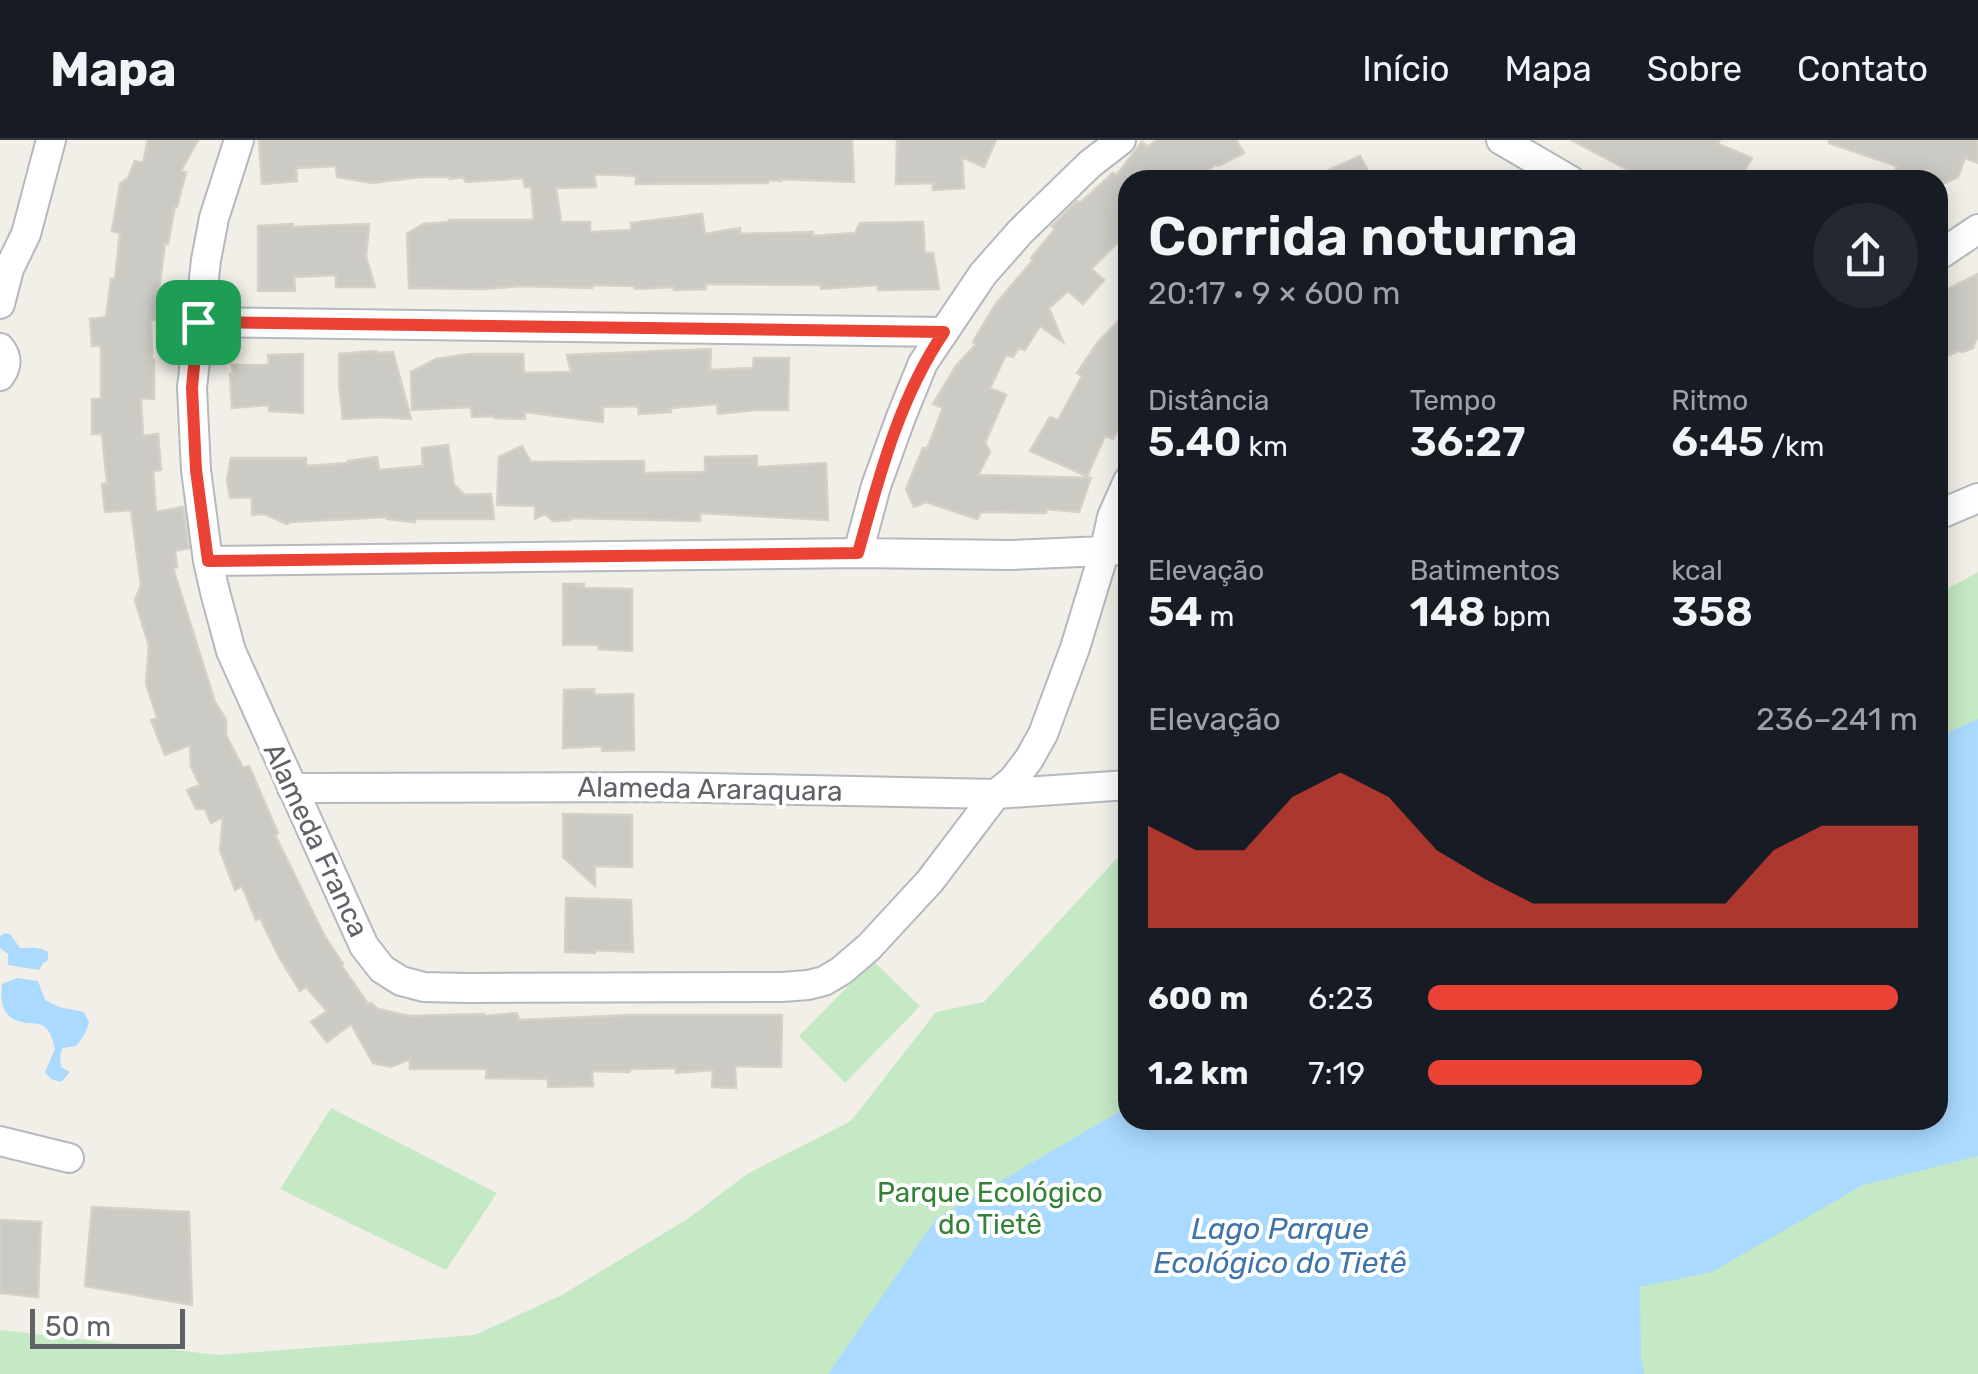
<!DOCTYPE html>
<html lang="pt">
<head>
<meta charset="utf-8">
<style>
  body { margin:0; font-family:Rubik,sans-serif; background:#242831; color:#f1f3f6; height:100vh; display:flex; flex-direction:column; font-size:38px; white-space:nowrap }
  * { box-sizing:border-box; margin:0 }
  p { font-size:32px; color:#9ea1a6 }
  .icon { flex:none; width:55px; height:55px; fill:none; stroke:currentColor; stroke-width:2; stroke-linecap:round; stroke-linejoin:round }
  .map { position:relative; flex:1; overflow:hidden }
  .details { position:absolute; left:1118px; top:30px; width:830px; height:960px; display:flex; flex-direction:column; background:#171b24; border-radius:30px; box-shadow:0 5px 25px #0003 }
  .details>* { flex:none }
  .scale { position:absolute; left:30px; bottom:25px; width:155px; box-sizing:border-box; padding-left:10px; border:5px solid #5f6368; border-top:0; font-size:28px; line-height:35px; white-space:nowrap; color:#5f6368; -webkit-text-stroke:8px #fff; paint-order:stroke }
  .pin { position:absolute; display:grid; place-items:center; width:85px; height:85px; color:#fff; margin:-42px; border-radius:20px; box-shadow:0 5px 15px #0006 }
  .round { display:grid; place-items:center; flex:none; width:105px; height:105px; border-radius:52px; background:#242831 }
  .headline { display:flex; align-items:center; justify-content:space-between; height:170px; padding:0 30px }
  h1 { font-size:55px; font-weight:600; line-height:75px }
  .stats { display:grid; grid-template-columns:repeat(3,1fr); gap:15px; height:170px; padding:10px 30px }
  .stats div { display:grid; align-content:center }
  .stats b { font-size:42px; font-weight:600 }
  .stats small { font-size:28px; font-weight:400 }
  .stats p { font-size:28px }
  .chart { height:280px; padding:20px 30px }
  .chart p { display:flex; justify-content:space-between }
  .chart svg { width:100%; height:180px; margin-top:10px; fill:#ea4335; opacity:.7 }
  ul { padding:0 30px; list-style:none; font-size:32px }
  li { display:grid; grid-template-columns:160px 120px 1fr; align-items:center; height:75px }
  li i { height:25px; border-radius:12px; background:#ea4335 }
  header { display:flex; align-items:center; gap:60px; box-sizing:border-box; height:140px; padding:0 50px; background:#171b24; border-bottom:2px solid #363941 }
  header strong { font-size:48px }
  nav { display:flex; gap:55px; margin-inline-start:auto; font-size:35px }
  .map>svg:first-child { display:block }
  .green { fill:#c5e8c5 }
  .water { fill:#aadaff }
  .building { fill:#cccac5; stroke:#d6d1c6; stroke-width:2.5 }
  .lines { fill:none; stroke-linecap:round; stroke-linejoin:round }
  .minor-casing { stroke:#b5b8bc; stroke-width:32 }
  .minor { stroke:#fff; stroke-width:28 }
  .route-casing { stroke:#fff; stroke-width:20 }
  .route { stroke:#ea4335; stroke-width:12 }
  .labels { text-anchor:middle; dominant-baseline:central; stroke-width:8; stroke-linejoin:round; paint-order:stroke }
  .street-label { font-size:28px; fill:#5f6368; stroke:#fff }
  .park-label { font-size:28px; fill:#348238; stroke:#fff }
  .water-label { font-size:30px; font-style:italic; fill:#4174aa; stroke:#fff }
</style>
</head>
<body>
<header>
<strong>Mapa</strong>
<nav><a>Início</a><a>Mapa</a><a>Sobre</a><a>Contato</a></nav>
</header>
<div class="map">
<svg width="1978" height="1234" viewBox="0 0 1978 1234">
  <rect width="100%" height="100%" fill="#f1efe8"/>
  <!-- green -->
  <path class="green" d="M1978,432V1234H0V1190L219,1215L475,1195L560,1156L689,1078L747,1034L851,981L936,872L984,862L1122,713H1128V980H1938V454Z
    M873,821L920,866L845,943L799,896Z
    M331,968L497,1053L446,1130L280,1049Z"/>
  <!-- water -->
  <path class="water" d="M1978,579V1016L1863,1045L1712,1132L1640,1147L1641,1218L1644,1234H828L936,1079L1127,967L1128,980H1938V597Z
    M5,793L11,795L20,808C31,808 38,806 48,812V820L43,823L39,830L8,825V814L0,808V796Z
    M17,838L38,841L45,860L59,867L84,872L89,882L85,894L76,906L63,908L60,915L61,927L70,932L61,942L51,939L45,932L55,909C53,901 51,893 45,887C37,881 31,885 22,882C2,878 0,862 2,844Z"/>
  <!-- building -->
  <path class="building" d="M148,0H198L181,31L186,32L177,67L175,66L168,104L165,103L155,180H151L152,220H154V259L141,258L143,296L158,294L161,330L153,331L156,372L183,367L189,408L175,411L177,427L173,428L215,562L226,580V595L243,628L249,626L278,693L275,695L324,795L343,824L341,825L368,864L371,863L378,869L409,876L484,874L485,876L517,873L519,880L632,875H782L781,927L735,926L736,948L712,947L713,930L676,933V928L631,929L629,932L592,931L593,946L548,947V939L486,938L487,929H410V919L391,927L373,923L351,884L327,902L311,882L327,871L306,847L300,851L279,817L260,778L256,780L242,746L235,750L220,710L223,677L211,683L205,669H196L187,650L200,645L191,627L190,605L165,615L151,580L157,578L146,543L149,506L135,460L141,445L131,370L105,372L102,344L107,343L102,294H92V259H101V206H92L90,179L106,177L111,139H115L120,93L112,91L120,44L128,38L135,21L143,23Z
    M259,0H852L854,42L781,39V41L769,40L768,43L636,44V36L594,34L596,47L556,48L561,82H590V92L631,90V83L702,74L705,94L740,88V94L813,92V96L855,93L860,83L923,82L925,113H933L939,149L878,150V145L821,149V145L705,144L706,149L674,150V147L635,149L634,146L592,145V148L522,146L484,149L409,148L407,94L423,84L449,82V80H534L531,47H525L523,38L466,42L463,37L450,39V37H420L372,43L337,37L336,26L296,28L297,41L262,44Z
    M897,0H996L984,27L962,17L964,48L933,50V43L896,44Z
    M1157,0H1236L1244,13L1218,26L1217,24L1192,40H1128V92L1091,129L1104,140L1083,164L1068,151L1049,168L1063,202L1040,186L1025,210L1019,208L1013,217L1006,215L990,248L1006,255L985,303L990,312L978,335L1091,338L1079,372L1046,369V373L981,372L977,379L926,362L914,367L906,349L923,308L927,309L943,268L933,264L956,226L976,204L973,202L995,165L1033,120L1031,118L1055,89L1052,86L1077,61L1080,63L1113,33L1116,36L1142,2L1147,7Z
    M1571,0H1720L1718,4L1752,18L1739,40H1647Z
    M1829,0H1978V23L1965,18L1958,37L1944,43L1938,40H1907L1894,34L1897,26L1829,3Z
    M1360,16L1373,40H1307Z
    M293,84V87L369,84L366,117L375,147H336V135L294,137L295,151H258V86Z
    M1978,134V195L1973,208L1963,212L1958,211L1938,220V154Z
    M1128,171V267L1113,299L1105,296L1087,336L1030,311L1050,277L1058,280L1082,236L1077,233L1098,202Z
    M711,209L710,230L753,228L754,218H789L788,270H756L718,274L717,264L670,268L671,272L639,274L638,266L603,267V282L525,272V279L495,278V276L472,277L471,267L412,270L411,232L436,219L470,214H523L524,233L571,232L567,215Z
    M376,211V213L393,212L411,279L380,277L343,279L339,244V214Z
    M303,214V273L269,271V265L232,268L230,234H233L232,225H269L268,215Z
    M448,305L454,345L465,355L491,354L494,379H415V382L387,379V377L290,382L287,384L265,374L252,375V357L230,358L227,340L231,318H306V326L348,323V321L377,317L379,330L423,326L422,308Z
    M522,306L531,322L644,321V333L705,332V317L757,316V327L826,323L828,380L700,373V381L570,378V380L553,381L545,374L535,379V366L497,365L499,317Z
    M563,444H584V448L632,449V511L599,509V505H563Z
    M594,549V555L633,554L634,610L602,611V606L563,608L564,550Z
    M563,674L632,675V727L595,726V746L563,717Z
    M566,758L631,760L633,812L595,810V813L565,812Z
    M92,1067L189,1072L192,1165L85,1146Z
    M0,1080L41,1082L38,1157L0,1153Z"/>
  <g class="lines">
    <defs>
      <path id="minor" d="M239,0L214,78L206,120L192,248L196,330L208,421L215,452L231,511L364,806L382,829L401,841L424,847L467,848L782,847L808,845L824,841L841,831L869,807L930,741L996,654L1013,640L1029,619L1043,594L1075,508L1104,413L1112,377L1128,341
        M1501,0L1570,40
        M1938,116L1978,89
        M0,164L9,129L26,94L51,0
        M198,182L944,192
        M0,208C8,218 7,226 0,236
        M1938,375L1978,358
        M858,413L876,346L901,277L923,223L983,134L1021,91L1090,24L1121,0
        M208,421L858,413L1010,415L1128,410
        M292,648L660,647L996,654L1128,645
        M0,1001L69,1018"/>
    </defs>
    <!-- minor casing -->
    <use href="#minor" class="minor-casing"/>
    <!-- minor -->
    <use href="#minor" class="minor"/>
  </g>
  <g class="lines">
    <defs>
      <path id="route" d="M198,182L944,192C899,258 879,337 858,413L208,421L196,330L192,248Z"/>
    </defs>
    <!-- route casing -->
    <use href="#route" class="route-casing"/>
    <!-- route -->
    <use href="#route" class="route"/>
  </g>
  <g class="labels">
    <!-- street labels -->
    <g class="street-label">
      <text transform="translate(710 649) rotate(1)">Alameda Araraquara</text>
      <text transform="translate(316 700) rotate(65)">Alameda Franca</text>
    </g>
    <!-- park labels -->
    <g class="park-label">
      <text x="990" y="1052">Parque Ecológico<tspan x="990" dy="32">do Tietê</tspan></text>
    </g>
    <!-- water labels -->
    <g class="water-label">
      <text x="1280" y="1089">Lago Parque<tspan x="1280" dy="34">Ecológico do Tietê</tspan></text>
    </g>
  </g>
</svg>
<div class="scale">50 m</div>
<div class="pin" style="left:198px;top:182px;background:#1e9e55"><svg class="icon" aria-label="arrive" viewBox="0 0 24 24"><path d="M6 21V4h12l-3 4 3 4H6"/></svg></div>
<section class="details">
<div class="headline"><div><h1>Corrida noturna</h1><p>20:17 · 9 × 600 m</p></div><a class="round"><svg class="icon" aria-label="share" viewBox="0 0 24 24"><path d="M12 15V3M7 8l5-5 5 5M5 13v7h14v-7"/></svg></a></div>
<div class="stats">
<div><p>Distância</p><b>5.40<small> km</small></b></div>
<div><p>Tempo</p><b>36:27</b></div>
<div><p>Ritmo</p><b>6:45<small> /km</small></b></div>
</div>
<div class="stats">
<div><p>Elevação</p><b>54<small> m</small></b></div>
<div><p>Batimentos</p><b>148<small> bpm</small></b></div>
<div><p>kcal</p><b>358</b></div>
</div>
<div class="chart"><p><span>Elevação</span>236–241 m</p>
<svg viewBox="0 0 160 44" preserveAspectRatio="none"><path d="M0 44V19L10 25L20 25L30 12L40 6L50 12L60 25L70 32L80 38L90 38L100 38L110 38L120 38L130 25L140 19L150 19L160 19V44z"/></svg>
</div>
<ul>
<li><b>600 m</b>6:23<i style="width:96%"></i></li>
<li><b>1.2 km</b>7:19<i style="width:56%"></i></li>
</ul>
</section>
</div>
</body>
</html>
